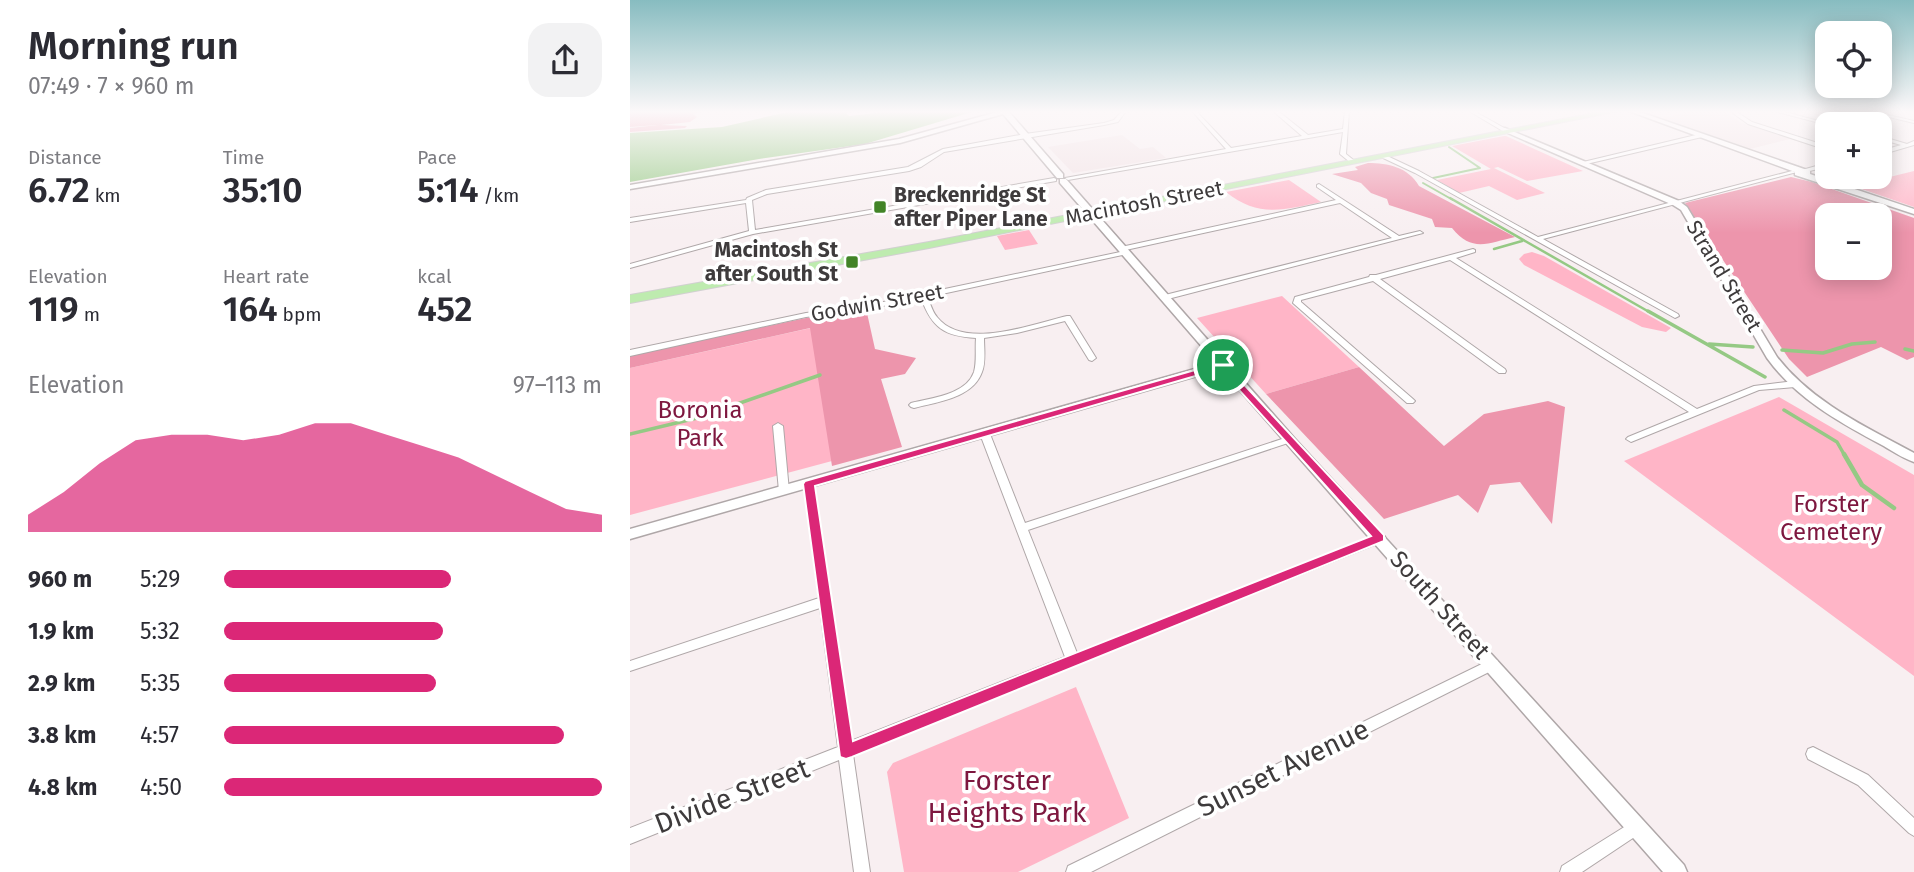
<!DOCTYPE html>
<html lang="en">
<head>
<meta charset="utf-8">
<style>
  body { margin:0; font-family:"Fira Sans",sans-serif; background:#f2f2f3; color:#2b2b33; height:100vh; display:flex; flex-direction:column; font-size:26px; white-space:nowrap }
  * { box-sizing:border-box; margin:0 }
  p { font-size:23px; color:#7c7c81 }
  .icon { flex:none; width:38px; height:38px; fill:none; stroke:currentColor; stroke-width:2; stroke-linecap:round; stroke-linejoin:round }
  .map { position:relative; flex:1; overflow:hidden }
  .sheet { display:flex; flex-direction:column; background:#fff; width:630px }
  .sheet>* { flex:none }
  .controls { position:absolute; left:1185px; top:21px; display:grid; gap:14px }
  .controls a { display:grid; place-items:center; width:77px; height:77px; border-radius:14px; background:#fff; box-shadow:0 4px 18px #0003; font-size:35px }
  .pin { position:absolute; display:grid; place-items:center; width:60px; height:60px; color:#fff; margin:-30px; border:4px solid #fff; border-radius:50%; box-shadow:0 2px 7px #0007 }
  .round { display:grid; place-items:center; flex:none; width:74px; height:74px; border-radius:21px; background:#f2f2f3 }
  .overview { display:flex; align-items:center; justify-content:space-between; height:119px; padding:0 28px }
  h1 { font-size:38px; font-weight:600; line-height:52px }
  .figures { display:grid; grid-template-columns:repeat(3,1fr); gap:10px; height:119px; padding:7px 28px }
  .figures div { display:grid; align-content:center }
  .figures b { font-size:35px; font-weight:600 }
  .figures small { font-size:19px; font-weight:400 }
  .figures p { font-size:19px }
  .chart { height:196px; padding:14px 28px }
  .chart p { display:flex; justify-content:space-between }
  .chart svg { width:100%; height:126px; margin-top:7px; fill:#db2777; opacity:.7 }
  ul { padding:0 28px; list-style:none; font-size:23px }
  li { display:grid; grid-template-columns:112px 84px 1fr; align-items:center; height:52px }
  li i { height:18px; border-radius:9px; background:#db2777 }
  main { display:flex; flex:1; min-height:0 }
  .map>svg:first-child { display:block }
  .built { fill:#f1e1e4 }
  .green { fill:#ffb5c7 }
  .forest { fill:#ed95ac; fill-rule:evenodd }
  .water { fill:#95c984 }
  .lines { fill:none; stroke-linecap:round; stroke-linejoin:round }
  .stream-far3 { stroke:#95c984; stroke-width:2 }
  .stream-far2 { stroke:#95c984; stroke-width:2.5 }
  .stream-far1 { stroke:#95c984; stroke-width:3.5 }
  .stream { stroke:#95c984; stroke-width:4.5 }
  .minor-casing { stroke:#afa7a8; stroke-width:2 }
  .tertiary-casing { stroke:#afa7a8; stroke-width:3 }
  .primary-casing { stroke:#d1d0d0; stroke-width:2 }
  .minor { fill:#fff; fill-rule:evenodd }
  .tertiary { fill:#fff; fill-rule:evenodd }
  .primary { fill:#beebaf; fill-rule:evenodd }
  .route { fill:#db2777; stroke:#fff; stroke-width:2; fill-rule:evenodd }
  .poi-dot { fill:#428427; stroke:#fff; stroke-width:2.5 }
  .labels { text-anchor:middle; dominant-baseline:central; stroke-width:7; stroke-linejoin:round; paint-order:stroke }
  .far-poi-label { font-size:21px; font-weight:bold; fill:#3e3b3c; stroke:#fff; text-anchor:start }
  .far-street-label { font-size:21px; fill:#3e3b3c; stroke:#fff }
  .park-label { font-size:24px; fill:#7e173f; stroke:#fff }
  .street-label { font-size:24px; fill:#3e3b3c; stroke:#fff }
  .near-street-label { font-size:28px; fill:#3e3b3c; stroke:#fff }
  .near-park-label { font-size:28px; fill:#7e173f; stroke:#fff }
</style>
</head>
<body>
<main>
<section class="sheet">
<div class="overview"><div><h1>Morning run</h1><p>07:49 · 7 × 960 m</p></div><a class="round"><svg class="icon" aria-label="share" viewBox="0 0 24 24"><path d="M12 15V3M7 8l5-5 5 5M5 13v7h14v-7"/></svg></a></div>
<div class="figures">
<div><p>Distance</p><b>6.72<small> km</small></b></div>
<div><p>Time</p><b>35:10</b></div>
<div><p>Pace</p><b>5:14<small> /km</small></b></div>
</div>
<div class="figures">
<div><p>Elevation</p><b>119<small> m</small></b></div>
<div><p>Heart rate</p><b>164<small> bpm</small></b></div>
<div><p>kcal</p><b>452</b></div>
</div>
<div class="chart"><p><span>Elevation</span>97–113 m</p>
<svg viewBox="0 0 160 44" preserveAspectRatio="none"><path d="M0 44V38L10 30L20 20L30 12L40 10L50 10L60 12L70 10L80 6L90 6L100 10L110 14L120 18L130 24L140 30L150 36L160 38V44z"/></svg>
</div>
<ul>
<li><b>960 m</b>5:29<i style="width:60%"></i></li>
<li><b>1.9 km</b>5:32<i style="width:58%"></i></li>
<li><b>2.9 km</b>5:35<i style="width:56%"></i></li>
<li><b>3.8 km</b>4:57<i style="width:90%"></i></li>
<li><b>4.8 km</b>4:50<i style="width:100%"></i></li>
</ul>
</section>
<div class="map">
<svg width="1284" height="872" viewBox="0 0 1284 872">
  <rect width="100%" height="100%" fill="#f8eff1"/>
  <!-- built -->
  <path class="built" d="M1065,111H1094L1110,122L1160,139L1120,149L1031,118Z
    M492,135L510,149L523,147L536,158L443,173L418,147Z"/>
  <!-- green -->
  <path class="green" d="M874,136H876L953,171L897,181L868,167L864,168L915,193L887,200L859,186L829,193L807,180L861,169L822,146Z
    M1284,171V207L1223,186Z
    M659,180L691,202C654,210 628,218 596,192Z
    M399,230L408,244L375,250L367,236Z
    M902,252L914,256L1041,328L1036,332L1012,327L894,265L889,259L894,254Z
    M652,296L729,367L636,394L567,318Z
    M181,328L202,461L0,515V368Z
    M1149,397L1284,475V676L994,461Z
    M446,687L499,818L388,872H274L257,772L263,763Z"/>
  <!-- forest -->
  <path class="forest" d="M0,111H74L63,114L67,117L60,122L31,125L57,126L55,128L0,132V128L28,125L0,127Z
    M738,163C758,163 778,167 789,186L885,237C858,243 842,253 822,228L805,227L802,219L759,205L757,199L741,193L731,183L702,174L728,170L725,167Z
    M1161,177L1182,182L1284,218V357L1277,360L1251,347L1177,377L1159,359L1055,203ZM1197,215H1250V268H1197Z
    M237,313L245,349L286,358L275,374L251,379L272,447L202,466L180,328L0,368V355L176,318Z
    M729,367L814,446L854,414L918,401L935,407L922,524L890,482L860,485L848,513L828,495L754,519L636,394Z"/>
  <!-- water -->
  <path class="water" d="M162,111H219L216,113L219,116L264,111H345L235,144L129,159L0,182V133L92,127Z"/>
  <g class="lines">
    <!-- stream-far3 -->
    <path class="stream-far3" d="M803,178L850,168L819,147
      M793,183L823,200"/>
    <!-- stream-far2 -->
    <path class="stream-far2" d="M820,198L1021,313
      M864,249L892,241"/>
    <!-- stream-far1 -->
    <path class="stream-far1" d="M1018,311L1135,377
      M1079,344L1123,347
      M1275,349L1284,351
      M1152,350L1193,353L1222,344L1245,342
      M1154,410L1207,442L1215,456
      M0,434L67,418L190,375"/>
    <!-- stream -->
    <path class="stream" d="M1214,454L1232,485L1264,508"/>
    <defs>
      <path id="minor" d="M492,111H496L488,122L474,125L314,152L291,167L279,171L137,194L122,200L125,230L424,178L426,179V181L123,234L0,268V264L119,231L116,203L0,222V218L116,200L117,198L136,190L278,167L313,149L395,134L474,123L484,120Z
        M562,111H566L601,148L672,136L643,111H648L678,135L713,129L715,111H719L716,154L726,162L721,163L710,154L713,132L438,180L435,178L596,149Z
        M839,111H844L876,129L871,130Z
        M1100,111H1105L1122,122L1197,146V150L1118,124Z
        M1144,111H1151L1200,124L1197,125Z
        M1234,111H1241L1284,121V123Z
        M1070,134L1073,136L1072,137L952,165L949,163Z
        M1250,136L1277,144L1284,141V145L1250,155V151L1271,145L1250,139Z
        M751,155H755L789,171L908,237L1162,171L1167,172L913,239L1048,314L1049,316L1045,318L785,173L751,157Z
        M1197,163V167L1175,172L1172,170Z
        M689,184L769,236L790,231L793,233L534,300L530,298L531,296L762,238L710,203L491,251L488,249L491,247L706,200L687,187V185Z
        M843,249L845,250V252L826,258L1067,409L1124,386L1165,381L1169,384L1165,387L1129,390L1001,442L996,439L998,437L1059,412L820,260L750,279L875,369L876,371L875,373H869L743,281L671,300V302L783,399L785,401L783,403H777L663,303L665,297L739,277L740,275H746Z
        M495,251L498,253L497,254L298,297C300,303 302,311 307,317C334,351 402,324 437,316H440L466,358L462,361L459,360L435,321L387,333L354,338C354,349 356,362 352,372C343,398 307,402 284,408L281,407L279,405L281,403C301,398 336,395 344,372C347,361 345,349 346,338C314,336 302,328 291,298L239,309L176,317L0,356V350L176,313L239,305Z
        M148,423L153,426L159,491L154,494L149,491L143,426Z
        M355,431L360,434L395,523L655,438H661L663,440L661,442L398,530L447,653L746,535H754L756,538L754,541L223,754L240,872H224L209,760L0,844V828L208,747L190,608L0,671V661L189,598L174,484L175,482L179,481L184,484L221,741L435,657L350,434Z
        M862,659L867,660L869,664L867,668L461,872H436L438,866Z
        M1183,747L1238,775L1284,818V836L1279,833L1228,785L1178,759L1176,754L1178,749Z
        M1007,819L1012,822L1015,827L1012,832L952,872H930L932,866Z"/>
      <path id="tertiary" d="M371,111H380L379,112L433,174V178H427L373,114L270,143L0,189V185L269,139Z
        M999,111H1007L1180,171V174L1284,209V214L1165,175V172Z
        M871,128H875L1049,201L1057,207L1147,357C1182,402 1234,426 1284,453V462C1272,458 1261,450 1250,444C1207,421 1166,398 1137,358L1051,210L1043,205L871,130Z
        M430,179H436L665,439L1054,865L1057,872H1033L591,369L0,539V529L586,363L430,183Z"/>
      <path id="primary" d="M974,111H989L299,248L0,303V295L299,242Z"/>
    </defs>
    <!-- minor casing -->
    <use href="#minor" class="minor-casing"/>
    <!-- tertiary casing -->
    <use href="#tertiary" class="tertiary-casing"/>
    <!-- primary casing -->
    <use href="#primary" class="primary-casing"/>
    <!-- minor -->
    <use href="#minor" class="minor"/>
    <!-- tertiary -->
    <use href="#tertiary" class="tertiary"/>
    <!-- primary -->
    <use href="#primary" class="primary"/>
  </g>
  <!-- sky -->
  <linearGradient id="sky" x2="0" y2="1"><stop stop-color="#87bcc0"/><stop offset="0.48" stop-color="#fcf8f9"/><stop offset="1" stop-color="#fcf8f9" stop-opacity="0"/></linearGradient>
  <rect width="1284" height="233" fill="url(#sky)"/>
  <!-- route -->
  <path class="route" d="M593,362L754,535V541L222,757L216,759L210,757L173,484L175,481ZM590,369L741,536L223,741L185,486Z"/>
  <!-- markers -->
  <g class="poi-dot">
    <rect x="243" y="200" width="14" height="14" rx="3.5"/>
    <rect x="215" y="255" width="14" height="14" rx="3.5"/>
  </g>
  <g class="labels">
    <!-- far-poi labels -->
    <g class="far-poi-label">
      <text x="264" y="195">Breckenridge St<tspan x="264" dy="24">after Piper Lane</tspan></text>
      <text x="208" y="250" text-anchor="end">Macintosh St<tspan x="208" dy="24">after South St</tspan></text>
    </g>
    <!-- far-street labels -->
    <g class="far-street-label">
      <text transform="translate(514 203) rotate(-11)">Macintosh Street</text>
      <text transform="translate(1094 276) rotate(59)">Strand Street</text>
      <text transform="translate(247 303) rotate(-10)">Godwin Street</text>
    </g>
    <!-- park labels -->
    <g class="park-label">
      <text x="70" y="410">Boronia<tspan x="70" dy="28">Park</tspan></text>
      <text x="1201" y="504">Forster<tspan x="1201" dy="28">Cemetery</tspan></text>
    </g>
    <!-- street labels -->
    <g class="street-label">
      <text transform="translate(810 605) rotate(48)">South Street</text>
    </g>
    <!-- near-street labels -->
    <g class="near-street-label">
      <text transform="translate(653 768) rotate(-26)">Sunset Avenue</text>
      <text transform="translate(102 796) rotate(-21)">Divide Street</text>
    </g>
    <!-- near-park labels -->
    <g class="near-park-label">
      <text x="377" y="780">Forster<tspan x="377" dy="32">Heights Park</tspan></text>
    </g>
  </g>
</svg>
<div class="controls">
<a><svg class="icon" aria-label="locate" viewBox="0 0 24 24"><circle cx="12" cy="12" r="6"/><path d="M12 2v4M12 18v4M2 12h4M18 12h4"/></svg></a>
<a>+</a>
<a>−</a>
</div>
<div class="pin" style="left:593px;top:365px;background:#1e9e55"><svg class="icon" aria-label="arrive" viewBox="0 0 24 24"><path d="M6 21V4h12l-3 4 3 4H6"/></svg></div>
</div>
</main>
</body>
</html>
